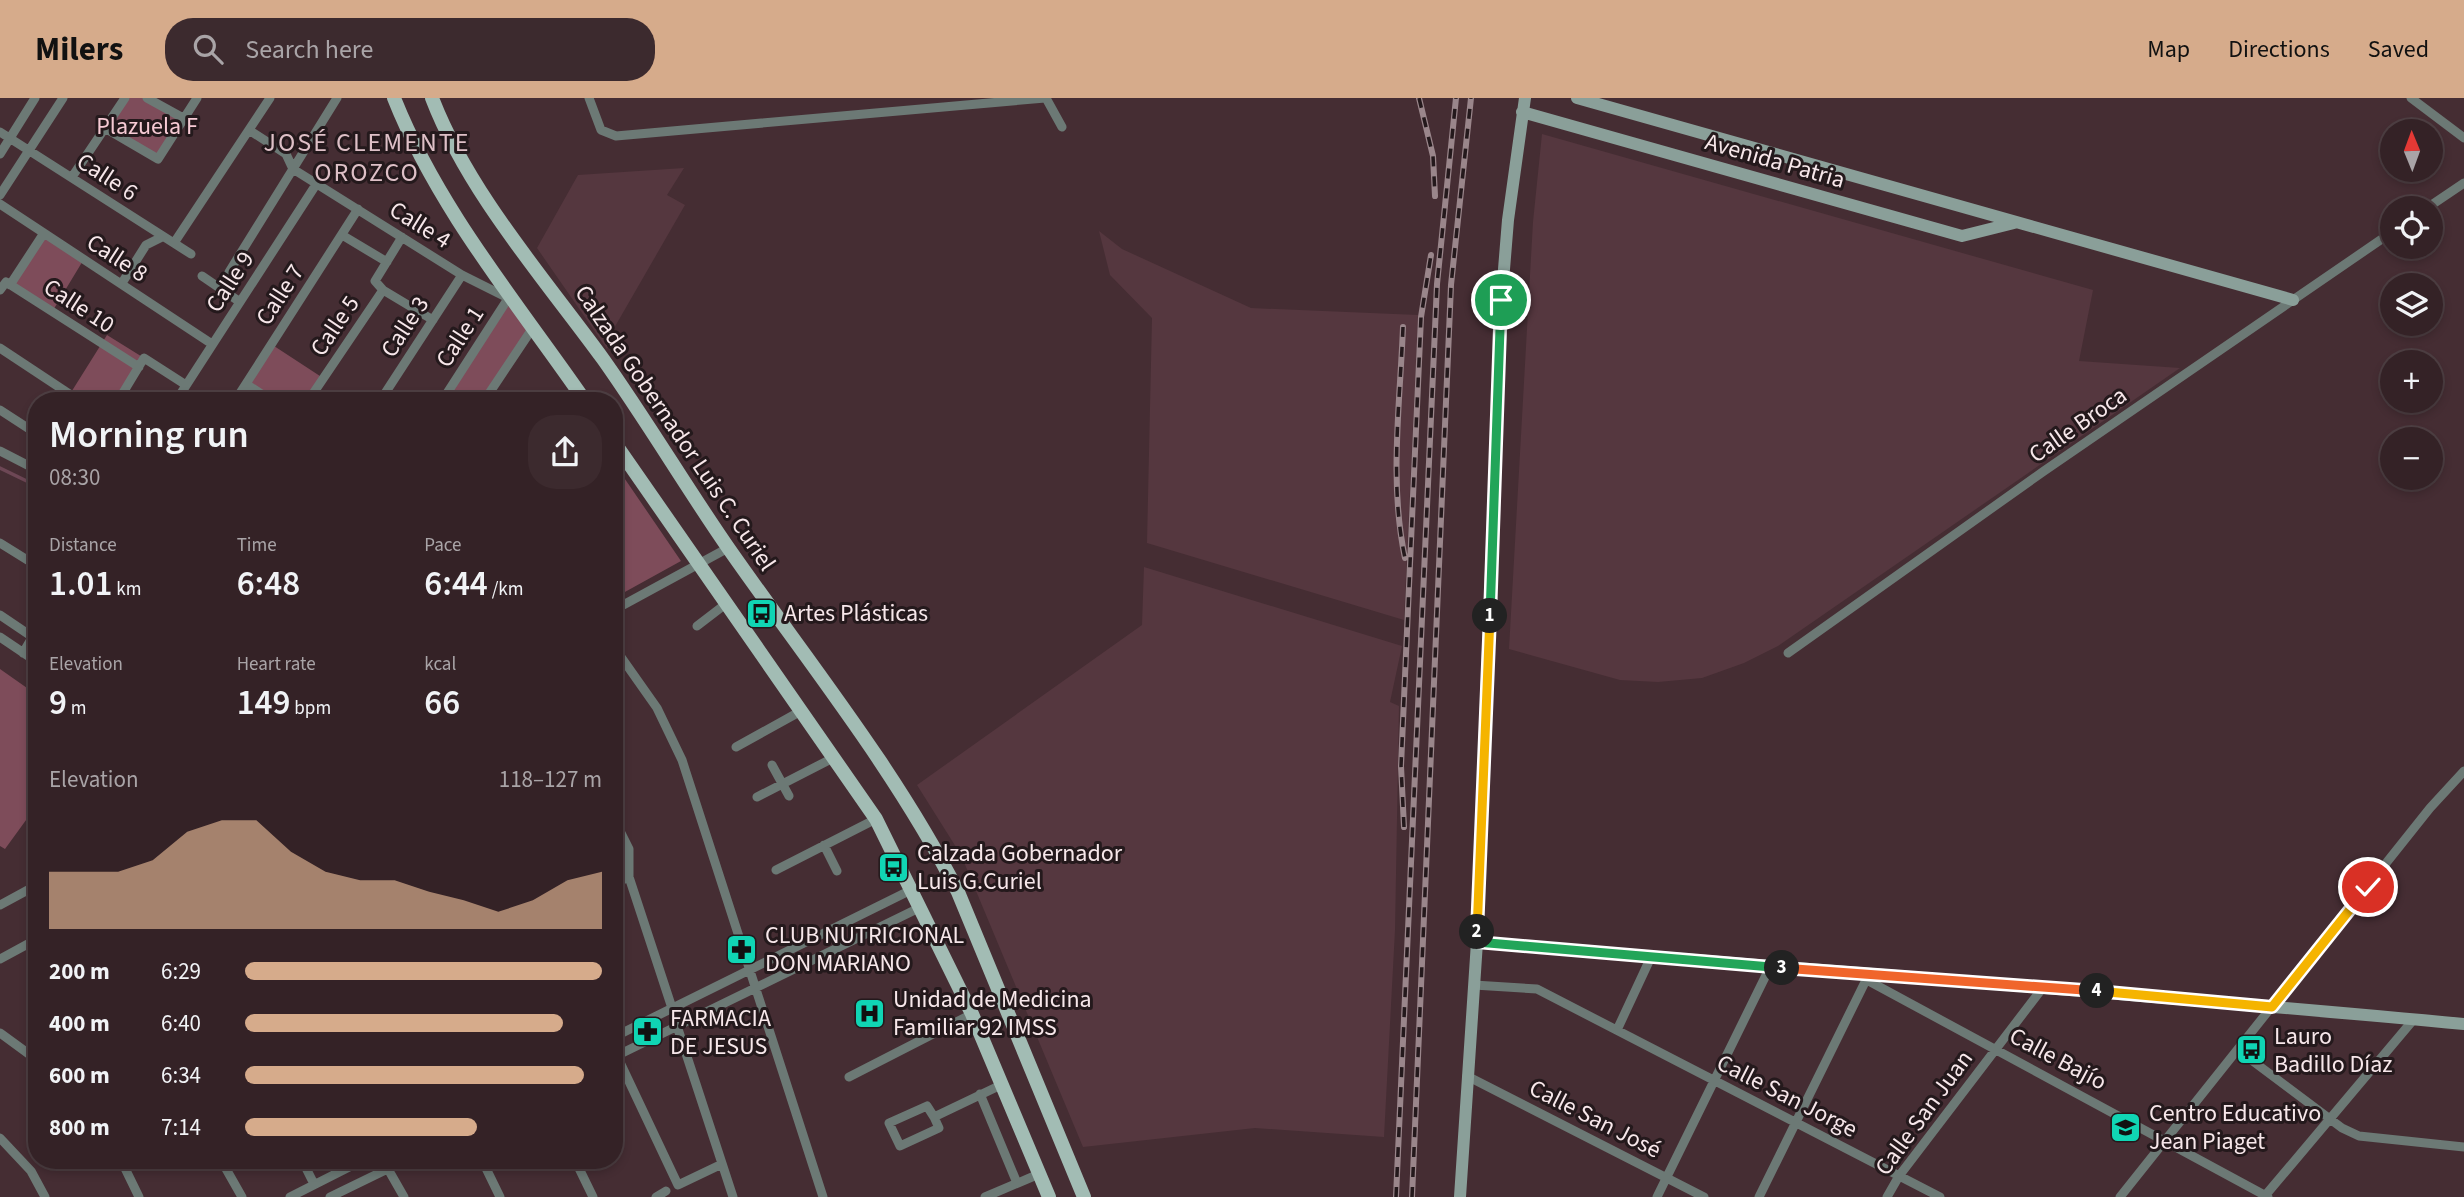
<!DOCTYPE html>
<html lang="en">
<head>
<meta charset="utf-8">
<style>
  body { margin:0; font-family:"Source Sans 3",sans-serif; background:#3c2a2e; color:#f1f3f6; height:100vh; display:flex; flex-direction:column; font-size:26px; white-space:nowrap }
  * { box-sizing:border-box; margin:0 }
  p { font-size:23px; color:#a9a4a7 }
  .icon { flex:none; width:38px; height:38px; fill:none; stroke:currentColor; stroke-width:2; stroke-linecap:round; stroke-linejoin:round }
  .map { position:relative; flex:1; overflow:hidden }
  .side { position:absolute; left:28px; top:294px; width:595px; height:777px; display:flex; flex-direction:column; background:#342226; border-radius:28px; box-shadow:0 4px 10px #0003,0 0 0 2px #4e3f43 }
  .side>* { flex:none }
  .needle { width:46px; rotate:359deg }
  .buttons { position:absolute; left:2380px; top:21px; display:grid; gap:14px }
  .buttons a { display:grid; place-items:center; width:63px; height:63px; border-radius:50%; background:#342226; box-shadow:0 4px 10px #0003,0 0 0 2px #4e3f43; font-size:35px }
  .pin { position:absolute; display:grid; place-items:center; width:60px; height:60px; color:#fff; margin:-30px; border:4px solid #fff; border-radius:50%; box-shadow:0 2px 7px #0007 }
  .km { position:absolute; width:35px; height:35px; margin:-18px; border-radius:50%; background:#222; color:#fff; font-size:19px; line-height:35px; text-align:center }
  .round { display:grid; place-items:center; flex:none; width:74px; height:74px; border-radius:28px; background:#3c2a2e }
  .overview { display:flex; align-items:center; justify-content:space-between; height:119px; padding:0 21px }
  h1 { font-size:38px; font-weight:600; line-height:52px }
  .metrics { display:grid; grid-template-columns:repeat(3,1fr); gap:10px; height:119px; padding:7px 21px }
  .metrics div { display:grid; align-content:center }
  .metrics b { font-size:35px; font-weight:600 }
  .metrics small { font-size:19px; font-weight:400 }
  .metrics p { font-size:19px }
  .chart { height:196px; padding:14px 21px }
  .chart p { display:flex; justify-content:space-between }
  .chart svg { width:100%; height:126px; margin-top:7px; fill:#d6ab8b; opacity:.7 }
  ul { padding:0 21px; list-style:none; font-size:23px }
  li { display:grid; grid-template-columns:112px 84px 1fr; align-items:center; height:52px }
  li i { height:18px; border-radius:9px; background:#d6ab8b }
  header { display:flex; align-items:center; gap:42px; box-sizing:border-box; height:98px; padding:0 35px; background:#d6ab8b; color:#111 }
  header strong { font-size:33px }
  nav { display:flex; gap:38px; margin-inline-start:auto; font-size:24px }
  .search { width:490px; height:63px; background:#3c2a2e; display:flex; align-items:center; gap:18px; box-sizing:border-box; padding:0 24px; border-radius:28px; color:#a9a4a7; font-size:26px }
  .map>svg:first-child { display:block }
  .built { fill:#55373f }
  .green { fill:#7e4c5a }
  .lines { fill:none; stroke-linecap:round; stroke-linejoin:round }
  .stream { stroke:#6d4755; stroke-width:3.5 }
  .street { stroke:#6c7975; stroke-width:9 }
  .secondary { stroke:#8a9f99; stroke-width:12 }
  .primary { stroke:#a2bcb4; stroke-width:14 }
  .rail-casing { stroke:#9a868b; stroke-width:6 }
  .rail { stroke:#24191c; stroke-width:3.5; stroke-dasharray:10; stroke-linecap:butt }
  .split-1-casing { stroke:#fff; stroke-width:14 }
  .split-2-casing { stroke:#fff; stroke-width:14 }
  .split-3-casing { stroke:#fff; stroke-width:14 }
  .split-4-casing { stroke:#fff; stroke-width:14 }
  .split-5-casing { stroke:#fff; stroke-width:14 }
  .split-1 { stroke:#22a559; stroke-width:9 }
  .split-2 { stroke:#f5b400; stroke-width:9 }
  .split-3 { stroke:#22a559; stroke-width:9 }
  .split-4 { stroke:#f0652b; stroke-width:9 }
  .split-5 { stroke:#f5b400; stroke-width:9 }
  .labels { text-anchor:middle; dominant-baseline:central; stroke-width:6; stroke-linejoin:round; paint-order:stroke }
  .park-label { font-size:24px; fill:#f6cad4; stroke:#24191c }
  .street-label { font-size:24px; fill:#f7e7ea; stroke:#24191c }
  .poi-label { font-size:24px; fill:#f7e7ea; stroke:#24191c; text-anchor:start }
  .neighbourhood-label { font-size:26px; letter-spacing:2px; fill:#dec0c7; stroke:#24191c }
</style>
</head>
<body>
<header>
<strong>Milers</strong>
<div class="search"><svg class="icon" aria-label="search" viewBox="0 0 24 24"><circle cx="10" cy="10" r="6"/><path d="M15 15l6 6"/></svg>Search here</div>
<nav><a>Map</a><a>Directions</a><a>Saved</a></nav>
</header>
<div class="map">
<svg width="2464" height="1099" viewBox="0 0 2464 1099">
  <rect width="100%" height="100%" fill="#452d33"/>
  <!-- built -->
  <path class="built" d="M1542,36L2093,192L2079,263L2180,270L1778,548L1744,565L1702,580L1658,584L1620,582L1509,551L1533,124Z
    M684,70L667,97L685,107L613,232L616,234L607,251L537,150L578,77Z
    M1099,133L1122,151L1251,210L1418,217L1404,522L1147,445L1152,220L1110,177Z
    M1144,469L1402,548L1390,604L1399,608L1395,832L1384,1039L1255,1030L1083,1049L961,757L917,687L1142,527Z"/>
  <!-- green -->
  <path class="green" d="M125,0H147L185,21L158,61L105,30Z
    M44,135L84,161L52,214L10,187Z
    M506,206L533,228L482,303H444Z
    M107,237L144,260L117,303H80L70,296Z
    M271,246L323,280L308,303H272L246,286Z
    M614,365L681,463L614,500Z
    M0,571L37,597V707L5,751L0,748Z"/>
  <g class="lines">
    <!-- stream -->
    <path class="stream" d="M0,370L37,388"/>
    <!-- street -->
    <path class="street" d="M147,0L185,21
      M589,0L601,32L616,38L1045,0
      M1046,0L1062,29
      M2411,0L2464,40
      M105,30L158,61L197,0
      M249,32L286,56L293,71L462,177L508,200
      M0,34L191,156
      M0,56L35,0
      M72,79L125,0
      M0,97L63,0
      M0,106L212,246
      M2427,110L2464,85
      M342,137L387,164
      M174,145L270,0
      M229,174L337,0
      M202,178L240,204
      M122,185L146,147L162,139
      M10,187L44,135
      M0,192L6,184L139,269
      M383,192L433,222
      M0,250L80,303
      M246,286L272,303
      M118,303L144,260L186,287
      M176,303L317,85
      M235,303L358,111
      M308,303L383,192L375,183L402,139
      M380,303L462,177
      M442,303L511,196
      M484,303L534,228
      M0,312L37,336
      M0,353L37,372
      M0,445L37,468
      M614,512L728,450
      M0,517L37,542
      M697,528L727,505
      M0,539L37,564
      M614,549L657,610L682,662L823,1099
      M23,555L37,531
      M1788,555L2044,373L2392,134
      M736,649L801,613
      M772,667L789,698
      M757,699L833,660
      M614,721L629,751V779L672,910
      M824,747L837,773
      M776,772L876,721
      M614,786L629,779
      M0,807L37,787
      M0,861L37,841
      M1865,881L2268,1099
      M1474,887L1537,891L1940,1099
      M677,928L733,1099
      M1617,932L1651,859
      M0,935L37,962
      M614,939L913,791
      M2238,952L2342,1030L2359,1038L2464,1049
      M617,958L678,1087L722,1066
      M614,959L921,809
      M1467,978L1704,1099
      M849,979L972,916
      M980,996L1017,1085
      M934,1019L939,1030L900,1048L889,1025L927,1008L934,1019L1003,986
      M0,1040L31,1073L45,1099
      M121,1062L139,1099
      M221,1062L242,1099
      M302,1062L314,1086
      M482,1062L500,1099
      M575,1062L593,1099
      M388,1071L404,1099
      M290,1099L363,1062
      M330,1099L406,1062
      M656,1099L666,1093
      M985,1099L1039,1076
      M1657,1099L1770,869
      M1759,1099L1868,878
      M1887,1099L1899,1078L2044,888
      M2120,1099L2430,710L2464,673
      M2264,1099L2414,921"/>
    <!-- secondary -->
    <path class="secondary" d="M1577,0L2293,202
      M1522,14L1962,138L2014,125
      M1477,844C1806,872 2135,895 2464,926
      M1460,1099L1477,844L1501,208L1508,122L1525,0"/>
    <!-- primary -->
    <path class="primary" d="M394,0C438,111 518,206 585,303
      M432,0C468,94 544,180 603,261C647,323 686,389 729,451C808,564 895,671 958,794L1084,1099
      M614,344L876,721L972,916L1049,1099"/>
    <defs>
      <path id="rail" d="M1419,0L1433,58L1435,98
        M1403,229C1400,306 1389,385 1405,460
        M1404,729L1401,668L1421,219L1431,157
        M1396,1099L1437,186L1456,0
        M1412,1099L1451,187L1471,0"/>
    </defs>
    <!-- rail casing -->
    <use href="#rail" class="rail-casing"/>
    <!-- rail -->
    <use href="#rail" class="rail"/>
  </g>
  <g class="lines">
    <defs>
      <path id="split-1" d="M1490,518L1501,202"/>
      <path id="split-2" d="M1477,834L1490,518"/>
      <path id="split-3" d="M1477,834V844L1782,870"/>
      <path id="split-4" d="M1782,870L2097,893"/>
      <path id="split-5" d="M2097,893L2272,909L2368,789"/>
    </defs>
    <!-- split-1 casing -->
    <use href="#split-1" class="split-1-casing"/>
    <!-- split-2 casing -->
    <use href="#split-2" class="split-2-casing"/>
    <!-- split-3 casing -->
    <use href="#split-3" class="split-3-casing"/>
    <!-- split-4 casing -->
    <use href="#split-4" class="split-4-casing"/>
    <!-- split-5 casing -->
    <use href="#split-5" class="split-5-casing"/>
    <!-- split-1 -->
    <use href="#split-1" class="split-1"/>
    <!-- split-2 -->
    <use href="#split-2" class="split-2"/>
    <!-- split-3 -->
    <use href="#split-3" class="split-3"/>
    <!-- split-4 -->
    <use href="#split-4" class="split-4"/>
    <!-- split-5 -->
    <use href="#split-5" class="split-5"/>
  </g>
  <!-- icons -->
  <defs>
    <symbol id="bus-square" viewBox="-11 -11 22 22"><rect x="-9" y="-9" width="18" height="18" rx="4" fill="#10d5b4" stroke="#24191c"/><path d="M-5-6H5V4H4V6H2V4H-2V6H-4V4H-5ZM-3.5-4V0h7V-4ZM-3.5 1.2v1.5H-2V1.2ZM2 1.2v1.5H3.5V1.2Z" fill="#111"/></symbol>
    <symbol id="pharmacy-square" viewBox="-11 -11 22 22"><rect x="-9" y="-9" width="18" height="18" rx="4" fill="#10d5b4" stroke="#24191c"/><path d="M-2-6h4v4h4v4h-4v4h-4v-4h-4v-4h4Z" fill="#111"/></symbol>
    <symbol id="hospital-square" viewBox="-11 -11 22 22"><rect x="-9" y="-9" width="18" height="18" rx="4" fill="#10d5b4" stroke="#24191c"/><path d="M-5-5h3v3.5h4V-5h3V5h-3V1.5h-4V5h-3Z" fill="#111"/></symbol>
    <symbol id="school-square" viewBox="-11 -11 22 22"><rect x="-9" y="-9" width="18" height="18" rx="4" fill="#10d5b4" stroke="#24191c"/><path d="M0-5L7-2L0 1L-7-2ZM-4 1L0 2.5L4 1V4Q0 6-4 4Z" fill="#111"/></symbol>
  </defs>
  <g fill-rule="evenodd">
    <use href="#bus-square" x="744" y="498" width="35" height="35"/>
    <use href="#bus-square" x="876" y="752" width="35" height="35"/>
    <use href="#pharmacy-square" x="724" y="834" width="35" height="35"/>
    <use href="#hospital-square" x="852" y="898" width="35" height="35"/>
    <use href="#pharmacy-square" x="630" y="916" width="35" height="35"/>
    <use href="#bus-square" x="2234" y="934" width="35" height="35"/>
    <use href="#school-square" x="2108" y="1012" width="35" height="35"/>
  </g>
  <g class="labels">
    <!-- park labels -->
    <g class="park-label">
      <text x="147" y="28">Plazuela F</text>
    </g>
    <!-- street labels -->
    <g class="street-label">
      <text transform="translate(1775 63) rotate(16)">Avenida Patria</text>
      <text transform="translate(107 79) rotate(33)">Calle 6</text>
      <text transform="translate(420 127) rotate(32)">Calle 4</text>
      <text transform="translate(117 160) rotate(33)">Calle 8</text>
      <text transform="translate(230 184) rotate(-57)">Calle 9</text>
      <text transform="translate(280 197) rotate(-57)">Calle 7</text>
      <text transform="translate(79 208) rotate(33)">Calle 10</text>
      <text transform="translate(335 228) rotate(-56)">Calle 5</text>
      <text transform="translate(405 229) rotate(-57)">Calle 3</text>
      <text transform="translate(460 239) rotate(-57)">Calle 1</text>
      <text transform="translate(2078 327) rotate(-35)">Calle Broca</text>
      <text transform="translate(675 330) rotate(56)">Calzada Gobernador Luis C. Curiel</text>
      <text transform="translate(2058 961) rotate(28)">Calle Bajío</text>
      <text transform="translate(1787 998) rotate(27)">Calle San Jorge</text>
      <text transform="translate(1924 1015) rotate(-54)">Calle San Juan</text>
      <text transform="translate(1595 1021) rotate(27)">Calle San José</text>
    </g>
    <!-- poi labels -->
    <g class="poi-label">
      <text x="784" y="515">Artes Plásticas</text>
      <text x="917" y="755">Calzada Gobernador<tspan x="917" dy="28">Luis G.Curiel</tspan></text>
      <text x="765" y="837">CLUB NUTRICIONAL<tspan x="765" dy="28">DON MARIANO</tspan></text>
      <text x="893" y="901">Unidad de Medicina<tspan x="893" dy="28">Familiar 92 IMSS</tspan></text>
      <text x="670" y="920">FARMACIA<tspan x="670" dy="28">DE JESUS</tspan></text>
      <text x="2274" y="938">Lauro<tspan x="2274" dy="28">Badillo Díaz</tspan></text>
      <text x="2149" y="1015">Centro Educativo<tspan x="2149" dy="28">Jean Piaget</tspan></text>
    </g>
    <!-- neighbourhood labels -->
    <g class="neighbourhood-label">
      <text x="367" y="44">JOSÉ CLEMENTE<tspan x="367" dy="30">OROZCO</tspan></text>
    </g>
  </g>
</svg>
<div class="buttons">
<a><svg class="needle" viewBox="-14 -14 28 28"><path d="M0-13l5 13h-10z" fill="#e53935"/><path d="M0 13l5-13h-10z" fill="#a9a4a7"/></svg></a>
<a><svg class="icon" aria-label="locate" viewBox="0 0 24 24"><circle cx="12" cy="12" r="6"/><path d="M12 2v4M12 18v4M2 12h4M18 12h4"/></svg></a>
<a><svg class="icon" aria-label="layers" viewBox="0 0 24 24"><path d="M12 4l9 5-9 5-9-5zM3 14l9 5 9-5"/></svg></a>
<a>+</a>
<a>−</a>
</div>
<div class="pin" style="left:1501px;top:202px;background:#1e9e55"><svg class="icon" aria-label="arrive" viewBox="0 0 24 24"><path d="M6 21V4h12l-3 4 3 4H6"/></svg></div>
<div class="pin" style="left:2368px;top:789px;background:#d93025"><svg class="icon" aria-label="check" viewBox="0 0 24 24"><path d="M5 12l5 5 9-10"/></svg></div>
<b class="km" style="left:1490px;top:518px">1</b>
<b class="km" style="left:1477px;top:834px">2</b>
<b class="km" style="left:1782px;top:870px">3</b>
<b class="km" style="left:2097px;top:893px">4</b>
<section class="side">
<div class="overview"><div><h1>Morning run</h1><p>08:30</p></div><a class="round"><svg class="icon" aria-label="share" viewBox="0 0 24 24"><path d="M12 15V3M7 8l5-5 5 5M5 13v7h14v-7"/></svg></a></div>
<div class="metrics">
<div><p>Distance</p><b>1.01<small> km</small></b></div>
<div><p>Time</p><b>6:48</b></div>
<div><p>Pace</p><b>6:44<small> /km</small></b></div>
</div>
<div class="metrics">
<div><p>Elevation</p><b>9<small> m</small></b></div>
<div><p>Heart rate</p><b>149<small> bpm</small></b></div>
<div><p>kcal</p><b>66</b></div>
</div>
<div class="chart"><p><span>Elevation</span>118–127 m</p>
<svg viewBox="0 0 160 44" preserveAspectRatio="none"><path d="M0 44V24L10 24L20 24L30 20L40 10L50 6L60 6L70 17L80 24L90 27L100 27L110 31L120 34L130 38L140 34L150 27L160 24V44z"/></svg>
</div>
<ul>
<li><b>200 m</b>6:29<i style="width:100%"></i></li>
<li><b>400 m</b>6:40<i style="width:89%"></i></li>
<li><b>600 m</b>6:34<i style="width:95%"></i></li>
<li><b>800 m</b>7:14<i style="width:65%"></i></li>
</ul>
</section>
</div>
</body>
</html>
